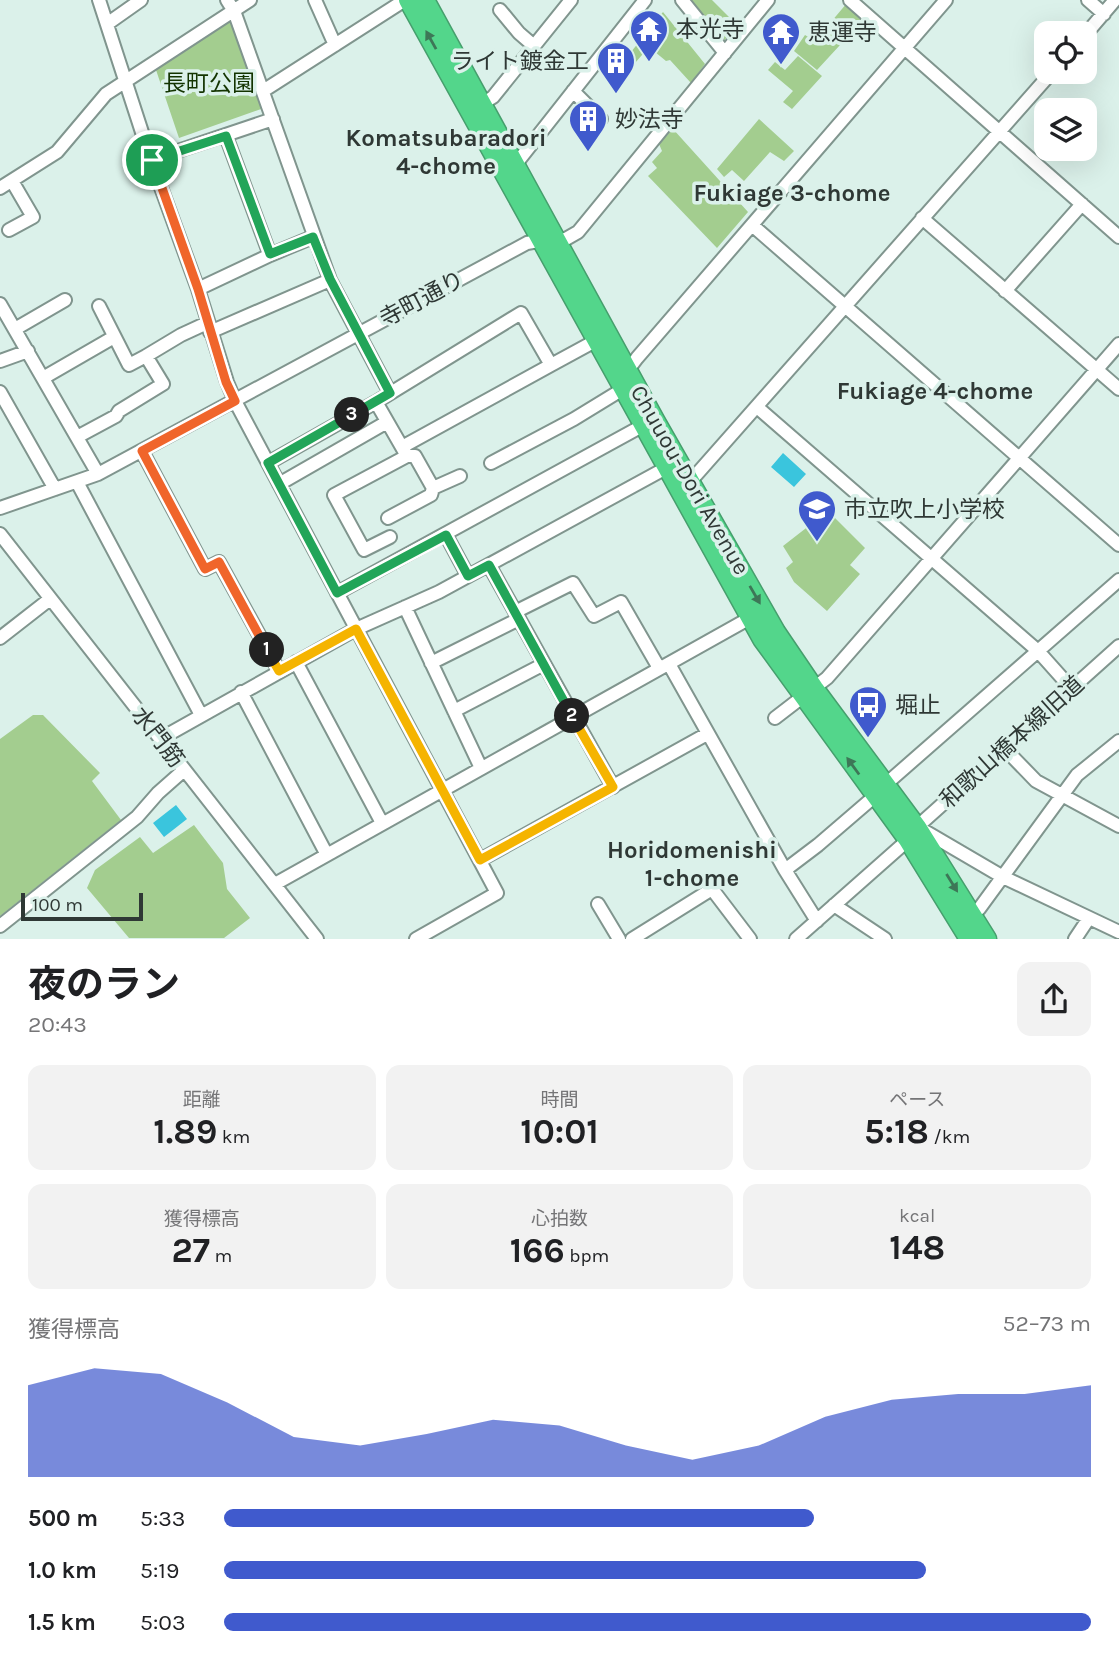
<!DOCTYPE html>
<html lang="ja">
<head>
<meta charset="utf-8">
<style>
  body { margin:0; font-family:Karla,"Noto Sans JP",sans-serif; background:#f2f2f2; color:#202124; height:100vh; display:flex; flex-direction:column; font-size:26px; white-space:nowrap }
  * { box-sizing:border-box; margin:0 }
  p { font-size:23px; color:#757577 }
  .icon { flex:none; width:38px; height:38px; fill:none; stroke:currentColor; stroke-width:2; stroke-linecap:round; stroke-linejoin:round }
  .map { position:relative; height:939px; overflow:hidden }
  .side { display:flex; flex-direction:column; background:#fff; flex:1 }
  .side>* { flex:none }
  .controls { position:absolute; left:1034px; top:21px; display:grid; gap:14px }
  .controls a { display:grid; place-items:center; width:63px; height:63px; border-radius:14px; background:#fff; box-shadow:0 7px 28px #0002; font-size:35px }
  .scale { position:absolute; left:21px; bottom:18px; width:122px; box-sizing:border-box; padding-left:7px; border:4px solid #2f3835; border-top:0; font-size:19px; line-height:24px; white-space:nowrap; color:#2f3835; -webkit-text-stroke:5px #dbf1ea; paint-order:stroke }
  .pin { position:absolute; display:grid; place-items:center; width:60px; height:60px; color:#fff; margin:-30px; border:4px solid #fff; border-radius:50%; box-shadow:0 2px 7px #0007 }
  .km { position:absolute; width:35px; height:35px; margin:-18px; border-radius:50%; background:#222; color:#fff; font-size:19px; line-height:35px; text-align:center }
  .round { display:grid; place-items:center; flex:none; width:74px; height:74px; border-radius:14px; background:#f2f2f2 }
  .overview { display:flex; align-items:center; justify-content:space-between; height:119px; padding:0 28px }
  h1 { font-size:38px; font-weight:700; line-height:52px }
  .stats { display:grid; grid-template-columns:repeat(3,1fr); gap:10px; height:119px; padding:7px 28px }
  .stats div { display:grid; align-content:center; border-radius:14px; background:#f2f2f2; text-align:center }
  .stats b { font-size:35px; font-weight:700 }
  .stats small { font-size:19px; font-weight:400 }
  .stats p { font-size:19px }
  .chart { height:196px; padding:14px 28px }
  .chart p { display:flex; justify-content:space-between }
  .chart svg { width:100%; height:126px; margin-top:7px; fill:#405acd; opacity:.7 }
  ul { padding:0 28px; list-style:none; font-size:23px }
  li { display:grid; grid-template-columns:112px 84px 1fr; align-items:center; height:52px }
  li i { height:18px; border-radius:9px; background:#405acd }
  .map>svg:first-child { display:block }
  .green { fill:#a3cd8f }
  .water { fill:#3ac5dd }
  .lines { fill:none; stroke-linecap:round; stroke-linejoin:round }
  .minor-casing { stroke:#80958e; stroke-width:16 }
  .highway-casing { stroke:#469f6d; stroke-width:21 }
  .minor { stroke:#fff; stroke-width:12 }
  .highway { stroke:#53d68b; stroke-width:18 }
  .oneway { fill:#3d7757 }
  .split-1-casing { stroke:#fff; stroke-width:14 }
  .split-2-casing { stroke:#fff; stroke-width:14 }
  .split-3-casing { stroke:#fff; stroke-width:14 }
  .split-4-casing { stroke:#fff; stroke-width:14 }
  .split-1 { stroke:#f0652b; stroke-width:9 }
  .split-2 { stroke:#f5b400; stroke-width:9 }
  .split-3 { stroke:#22a559; stroke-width:9 }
  .split-4 { stroke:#22a559; stroke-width:9 }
  .labels { text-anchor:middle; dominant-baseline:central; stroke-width:7; stroke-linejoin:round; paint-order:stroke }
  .poi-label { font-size:23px; fill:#2f3835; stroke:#dbf1ea; text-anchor:start }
  .park-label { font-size:23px; fill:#133400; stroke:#dbf1ea }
  .street-label { font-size:23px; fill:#2f3835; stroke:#dbf1ea }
  .neighbourhood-label { font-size:24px; font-weight:bold; fill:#2f3835; stroke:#dbf1ea }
</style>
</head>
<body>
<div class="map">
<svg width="1119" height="939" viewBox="0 0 1119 939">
  <rect width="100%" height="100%" fill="#dbf1ea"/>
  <!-- green -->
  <path class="green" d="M687,0H712L737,25L722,43Z
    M847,3L864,19L817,70L794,51L805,35L815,41Z
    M663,12L705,64L691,83L670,60L666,61L649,47L635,63L627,57Z
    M231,19L264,108L179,138L155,67Z
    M798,56L822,76L792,109L783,102L793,91L768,70L775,62L785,70Z
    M759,119L794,151L784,161L770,152L744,181L732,170L724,177L717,169Z
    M673,129L748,212L717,248L648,176L657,168L652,162L662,151L659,144Z
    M828,511L865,548L850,565L860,574L827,611L794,582L786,568L793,562L783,546Z
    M33,715H43L100,773L92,781L121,820L0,916V739Z
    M194,825L223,863L227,889L250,918L224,938H129L87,888L95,870L140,837L153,853Z"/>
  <!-- water -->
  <path class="water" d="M783,453L806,474L794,487L771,467Z
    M176,805L187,819L164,837L153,823Z"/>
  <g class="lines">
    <defs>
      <path id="minor" d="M99,0L151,160L198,289L227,382L235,401L497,893L416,939
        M227,0L234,11L330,280L390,393
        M315,0L335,45
        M682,0L725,53
        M850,0L1119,237
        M1088,0L1104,14
        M500,10L519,33L534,46
        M107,24L141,0
        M1085,35L1115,0
        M263,91L405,0
        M573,91L601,119
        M477,107L493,97L571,0
        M226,136L270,255
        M151,160L273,119
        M510,167L515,165L645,0
        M0,188L57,152L106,94L250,0
        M922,218L1119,389
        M752,225L1119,545
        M9,230L33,217L12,181
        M198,289L270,255L313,237
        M1005,291L1082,204
        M0,304L98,474
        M15,329L65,300
        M210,332L330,280
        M146,356L181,335L207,323
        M0,361L28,351
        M43,378L114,337
        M0,392L55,489
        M376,402L407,456L334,495L364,550L390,537
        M757,407L1038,651L1071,688
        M77,437L116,416L119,411L163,384L146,356L129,365L99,306
        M402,447L551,365
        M142,451L205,569L219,562L279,671
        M407,456H415L433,488L460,476
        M268,463L376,402L521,313L551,365L597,340
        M491,463L574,419L623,389L628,370L637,358L946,0
        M77,482L201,715
        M279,484L387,422
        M0,508L98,474L527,243L555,238L564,240L578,232L768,0
        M388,518L431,495L433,488
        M0,534L317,939
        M446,535L468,576
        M489,565L613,787
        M337,593L642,426
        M405,607L481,768
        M515,612L573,583L594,616L621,602L659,668
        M0,638L50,599
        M296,662L382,823
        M431,663L519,619
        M669,664L785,870L817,921
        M241,692L327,855
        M454,711L544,664
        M775,718L827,678L1119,344
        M160,739L356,629L439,592L666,468L689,479L696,475L1052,72
        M1004,748L1036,781L1119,826
        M886,784L1119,580
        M921,829L1003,877L1119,932
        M480,860L707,734
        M785,870L818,845L875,796
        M275,884L750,618
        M598,904L619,939
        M834,905L885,939
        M970,912L979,909L1077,775L1119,741
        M0,926L137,817L158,793L184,770
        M632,939L712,889L750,939
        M796,939L908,840L917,827L1119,646
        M1075,939L1089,918"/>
      <path id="highway" d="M408,0L762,639L908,840L969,939
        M425,0L655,420L776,632L814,688L917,827L987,939"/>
    </defs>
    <!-- minor casing -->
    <use href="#minor" class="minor-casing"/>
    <!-- highway casing -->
    <use href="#highway" class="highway-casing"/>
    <!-- minor -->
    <use href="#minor" class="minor"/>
    <!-- highway -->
    <use href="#highway" class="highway"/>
  </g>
  <!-- one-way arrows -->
  <defs><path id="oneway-solid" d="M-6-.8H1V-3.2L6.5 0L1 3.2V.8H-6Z" transform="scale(1.75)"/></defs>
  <g class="oneway">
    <use href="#oneway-solid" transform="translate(431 40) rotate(-119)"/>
    <use href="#oneway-solid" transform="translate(755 595) rotate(60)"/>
    <use href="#oneway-solid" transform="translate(853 766) rotate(-126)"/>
    <use href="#oneway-solid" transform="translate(952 883) rotate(58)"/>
  </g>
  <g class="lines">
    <defs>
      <path id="split-1" d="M152,160L198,289L226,382L235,401L142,451L205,569L219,562L267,650"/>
      <path id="split-2" d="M267,650L279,671L356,629L480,860L613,787L572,716"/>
      <path id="split-3" d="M352,415L268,463L337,593L446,535L468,576L489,565L572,716"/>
      <path id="split-4" d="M152,160L226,136L270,254L313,237L330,279L390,393L352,415"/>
    </defs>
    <!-- split-1 casing -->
    <use href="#split-1" class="split-1-casing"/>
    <!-- split-2 casing -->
    <use href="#split-2" class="split-2-casing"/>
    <!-- split-3 casing -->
    <use href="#split-3" class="split-3-casing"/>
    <!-- split-4 casing -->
    <use href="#split-4" class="split-4-casing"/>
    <!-- split-1 -->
    <use href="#split-1" class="split-1"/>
    <!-- split-2 -->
    <use href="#split-2" class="split-2"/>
    <!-- split-3 -->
    <use href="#split-3" class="split-3"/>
    <!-- split-4 -->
    <use href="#split-4" class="split-4"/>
  </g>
  <!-- icons -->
  <defs>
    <symbol id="temple-pin" viewBox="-11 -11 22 30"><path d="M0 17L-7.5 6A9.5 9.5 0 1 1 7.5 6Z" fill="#405acd" stroke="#dbf1ea"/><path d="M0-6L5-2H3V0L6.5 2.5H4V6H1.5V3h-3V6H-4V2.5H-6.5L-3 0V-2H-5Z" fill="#fff"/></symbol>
    <symbol id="building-pin" viewBox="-11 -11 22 30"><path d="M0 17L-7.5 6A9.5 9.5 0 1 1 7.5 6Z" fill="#405acd" stroke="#dbf1ea"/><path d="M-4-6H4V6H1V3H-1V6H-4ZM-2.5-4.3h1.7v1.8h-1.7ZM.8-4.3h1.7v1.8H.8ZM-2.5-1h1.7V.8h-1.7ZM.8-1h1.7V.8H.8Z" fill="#fff"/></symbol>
    <symbol id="school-pin" viewBox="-11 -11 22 30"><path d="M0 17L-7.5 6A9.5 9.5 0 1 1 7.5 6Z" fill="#405acd" stroke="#dbf1ea"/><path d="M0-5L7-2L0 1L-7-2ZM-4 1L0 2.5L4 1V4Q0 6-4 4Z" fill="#fff"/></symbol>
    <symbol id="bus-pin" viewBox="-11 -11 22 30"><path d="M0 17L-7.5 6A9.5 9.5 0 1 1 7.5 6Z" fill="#405acd" stroke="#dbf1ea"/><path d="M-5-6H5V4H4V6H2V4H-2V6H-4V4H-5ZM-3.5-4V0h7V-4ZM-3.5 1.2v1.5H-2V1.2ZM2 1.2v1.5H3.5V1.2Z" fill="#fff"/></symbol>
  </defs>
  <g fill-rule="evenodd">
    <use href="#temple-pin" x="627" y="7" width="44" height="60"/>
    <use href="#temple-pin" x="759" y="10" width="44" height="60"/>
    <use href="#building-pin" x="594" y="39" width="44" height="60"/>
    <use href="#building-pin" x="566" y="97" width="44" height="60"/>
    <use href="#school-pin" x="795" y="487" width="44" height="60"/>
    <use href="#bus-pin" x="846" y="683" width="44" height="60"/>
  </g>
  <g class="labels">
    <!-- poi labels -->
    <g class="poi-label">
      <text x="676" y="29">本光寺</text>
      <text x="808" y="32">恵運寺</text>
      <text x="589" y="61" text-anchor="end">ライト鍍金工</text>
      <text x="615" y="119">妙法寺</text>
      <text x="844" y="509">市立吹上小学校</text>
      <text x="895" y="705">堀止</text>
    </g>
    <!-- park labels -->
    <g class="park-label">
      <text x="209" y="83">長町公園</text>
    </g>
    <!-- street labels -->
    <g class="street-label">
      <text transform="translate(422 299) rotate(-28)">寺町通り</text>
      <text transform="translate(690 480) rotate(60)">Chuuou-Dori Avenue</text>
      <text transform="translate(158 737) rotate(52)">水門筋</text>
      <text transform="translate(1012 742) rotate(-42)">和歌山橋本線旧道</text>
    </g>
    <!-- neighbourhood labels -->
    <g class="neighbourhood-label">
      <text x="446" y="138">Komatsubaradori<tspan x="446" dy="28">4-chome</tspan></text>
      <text x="792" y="193">Fukiage 3-chome</text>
      <text x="935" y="391">Fukiage 4-chome</text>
      <text x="692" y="850">Horidomenishi<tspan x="692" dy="28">1-chome</tspan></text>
    </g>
  </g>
</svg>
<div class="controls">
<a><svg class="icon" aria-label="locate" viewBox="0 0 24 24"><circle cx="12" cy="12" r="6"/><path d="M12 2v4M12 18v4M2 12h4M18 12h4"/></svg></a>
<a><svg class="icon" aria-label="layers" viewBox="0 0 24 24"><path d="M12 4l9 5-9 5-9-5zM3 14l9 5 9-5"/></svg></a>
</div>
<div class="scale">100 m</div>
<div class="pin" style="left:152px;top:160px;background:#1e9e55"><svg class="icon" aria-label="arrive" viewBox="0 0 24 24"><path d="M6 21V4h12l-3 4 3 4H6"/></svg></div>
<b class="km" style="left:267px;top:650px">1</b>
<b class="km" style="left:572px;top:716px">2</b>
<b class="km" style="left:352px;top:415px">3</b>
</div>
<section class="side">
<div class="overview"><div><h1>夜のラン</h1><p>20:43</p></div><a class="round"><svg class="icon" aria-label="share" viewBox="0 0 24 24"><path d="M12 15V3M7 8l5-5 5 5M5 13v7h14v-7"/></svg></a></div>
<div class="stats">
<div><p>距離</p><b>1.89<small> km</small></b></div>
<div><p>時間</p><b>10:01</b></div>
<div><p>ペース</p><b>5:18<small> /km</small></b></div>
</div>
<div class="stats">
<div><p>獲得標高</p><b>27<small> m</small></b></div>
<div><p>心拍数</p><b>166<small> bpm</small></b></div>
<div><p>kcal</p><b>148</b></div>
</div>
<div class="chart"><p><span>獲得標高</span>52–73 m</p>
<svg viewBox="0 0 160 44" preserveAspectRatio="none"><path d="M0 44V12L10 6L20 8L30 18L40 30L50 33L60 29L70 24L80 26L90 33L100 38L110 33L120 23L130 17L140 15L150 15L160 12V44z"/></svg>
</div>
<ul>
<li><b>500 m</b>5:33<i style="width:68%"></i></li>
<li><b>1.0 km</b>5:19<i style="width:81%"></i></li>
<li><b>1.5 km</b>5:03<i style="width:100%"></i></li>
</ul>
</section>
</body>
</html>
